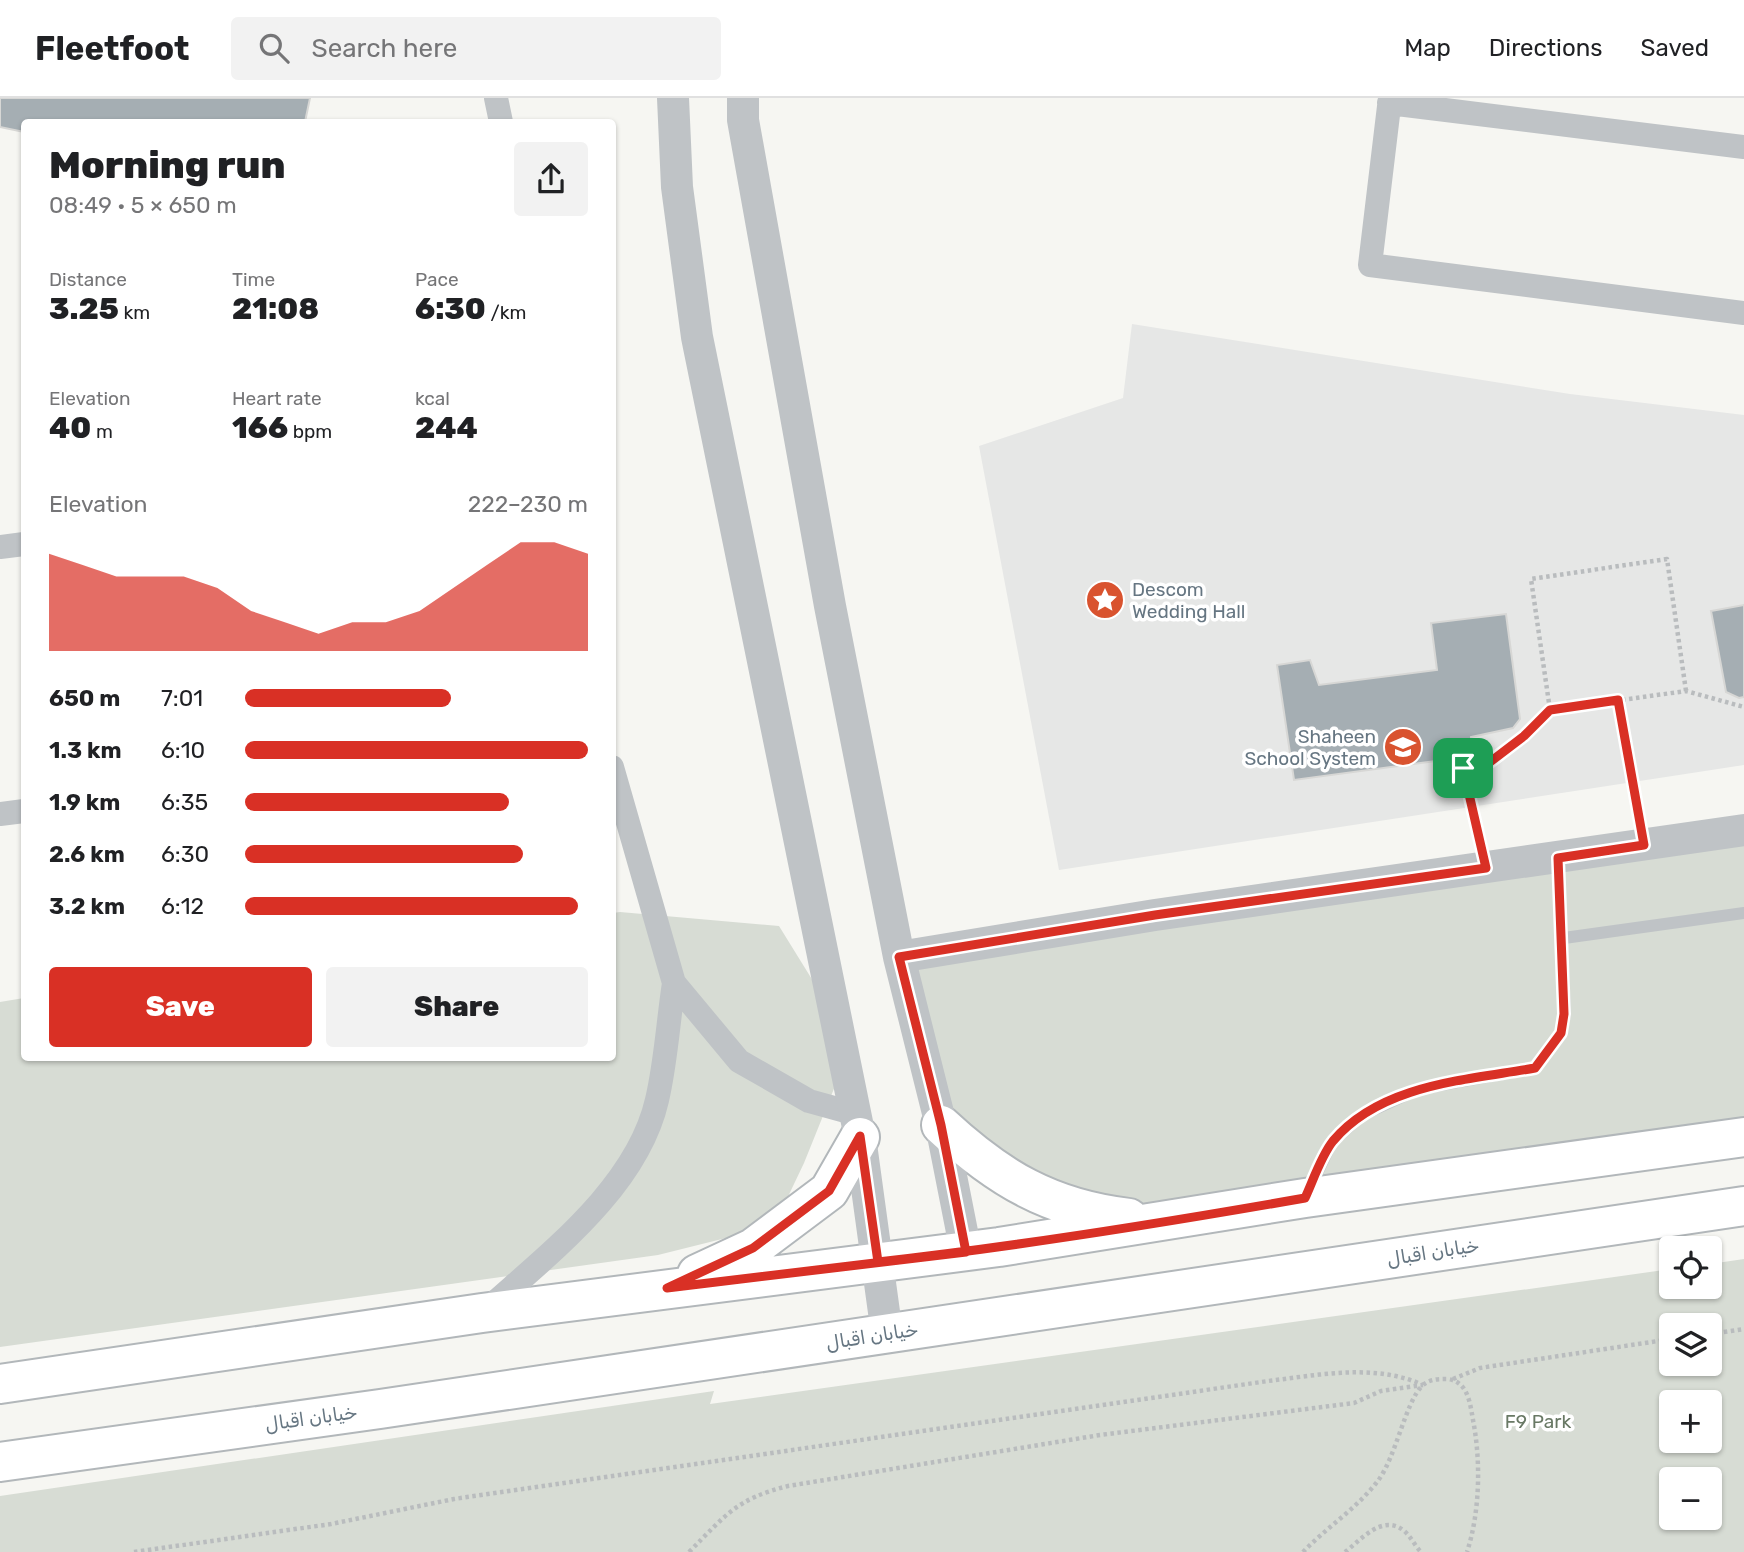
<!DOCTYPE html>
<html lang="en">
<head>
<meta charset="utf-8">
<style>
  body { margin:0; font-family:Rubik,"Noto Naskh Arabic",sans-serif; background:#f2f2f2; color:#202124; height:100vh; display:flex; flex-direction:column; font-size:26px; white-space:nowrap }
  * { box-sizing:border-box; margin:0 }
  p { font-size:23px; color:#757577 }
  .icon { flex:none; width:38px; height:38px; fill:none; stroke:currentColor; stroke-width:2; stroke-linecap:round; stroke-linejoin:round }
  .map { position:relative; flex:1; overflow:hidden }
  .details { position:absolute; left:21px; top:21px; width:595px; height:942px; display:flex; flex-direction:column; background:#fff; border-radius:7px; box-shadow:0 2px 5px #0004 }
  .details>* { flex:none }
  .buttons { position:absolute; left:1659px; top:1138px; display:grid; gap:14px }
  .buttons a { display:grid; place-items:center; width:63px; height:63px; border-radius:7px; background:#fff; box-shadow:0 2px 5px #0004; font-size:35px }
  .pin { position:absolute; display:grid; place-items:center; width:60px; height:60px; color:#fff; margin:-30px; border-radius:14px; box-shadow:0 4px 10px #0006 }
  .round { display:grid; place-items:center; flex:none; width:74px; height:74px; border-radius:7px; background:#f2f2f2 }
  .summary { display:flex; align-items:center; justify-content:space-between; height:119px; padding:0 28px }
  h1 { font-size:38px; font-weight:800; line-height:52px }
  .metrics { display:grid; grid-template-columns:repeat(3,1fr); gap:10px; height:119px; padding:7px 28px }
  .metrics div { display:grid; align-content:center }
  .metrics b { font-size:30px; font-weight:800 }
  .metrics small { font-size:19px; font-weight:400 }
  .metrics p { font-size:19px }
  .chart { height:196px; padding:14px 28px }
  .chart p { display:flex; justify-content:space-between }
  .chart svg { width:100%; height:126px; margin-top:7px; fill:#d93025; opacity:.7 }
  .button { display:flex; gap:14px; margin-top:auto; padding:14px 28px }
  .button a { flex:1; height:80px; border-radius:7px; background:#d93025; color:#fff; font-size:28px; font-weight:800; line-height:80px; text-align:center }
  .button a+a { background:#f2f2f2; color:#202124 }
  ul { padding:0 28px; list-style:none; font-size:23px }
  li { display:grid; grid-template-columns:112px 84px 1fr; align-items:center; height:52px }
  li i { height:18px; border-radius:9px; background:#d93025 }
  header { display:flex; align-items:center; gap:42px; box-sizing:border-box; height:98px; padding:0 35px; background:#fff; border-bottom:2px solid #e0e0e0 }
  header strong { font-size:33px }
  nav { display:flex; gap:38px; margin-inline-start:auto; font-size:24px }
  .search { width:490px; height:63px; background:#f2f2f2; display:flex; align-items:center; gap:18px; box-sizing:border-box; padding:0 24px; border-radius:7px; color:#757577; font-size:26px }
  .map>svg:first-child { display:block }
  .built { fill:#e6e7e6 }
  .green { fill:#d7dcd4; fill-rule:evenodd }
  .building { fill:#a5aeb3; stroke:#d7d7d5; stroke-width:2 }
  .lines { fill:none; stroke-linecap:round; stroke-linejoin:round }
  .primary-casing { stroke:#b2b7ba; stroke-width:42 }
  .path { stroke:#b9bcbe; stroke-width:4.5; stroke-dasharray:3.5 3.5; stroke-linecap:butt }
  .service { stroke:#bfc3c6; stroke-width:12 }
  .minor { stroke:#bfc3c6; stroke-width:24 }
  .tertiary { stroke:#bfc3c6; stroke-width:32 }
  .primary { stroke:#fff; stroke-width:38 }
  .route-casing { stroke:#fff; stroke-width:14 }
  .route { stroke:#d93025; stroke-width:9 }
  .labels { text-anchor:middle; dominant-baseline:central; stroke-width:7; stroke-linejoin:round; paint-order:stroke }
  .poi-label { font-size:19px; fill:#667682; stroke:#fff; text-anchor:start }
  .street-label { font-size:19px; fill:#667682; stroke:#fff }
  .park-label { font-size:19px; fill:#697965; stroke:#fff }
</style>
</head>
<body>
<header>
<strong>Fleetfoot</strong>
<div class="search"><svg class="icon" aria-label="search" viewBox="0 0 24 24"><circle cx="10" cy="10" r="6"/><path d="M15 15l6 6"/></svg>Search here</div>
<nav><a>Map</a><a>Directions</a><a>Saved</a></nav>
</header>
<div class="map">
<svg width="1744" height="1454" viewBox="0 0 1744 1454">
  <rect width="100%" height="100%" fill="#f6f6f2"/>
  <!-- built -->
  <path class="built" d="M1132,226L1570,296L1744,317V667L1059,772L979,348L1123,300Z"/>
  <!-- green -->
  <path class="green" d="M1744,735V1039L1167,1124L1050,1103L956,1041L899,859Z
    M620,814L779,828L852,946L804,1065L774,1128L658,1157L0,1249V904L24,900V959H612L613,815Z
    M1744,1161V1454H0V1398L714,1293L710,1306L1671,1171V1188H1710V1166ZM1671,1227H1710V1265H1671ZM1671,1304H1710V1342H1671ZM1671,1381H1710V1419H1671Z"/>
  <!-- building -->
  <path class="building" d="M0,0H310L305,24H24V34L0,29Z
    M1744,507V599L1739,600L1726,594L1711,513Z
    M1506,516L1520,621L1513,630L1471,639L1473,658L1294,682L1277,567L1310,562L1319,587L1437,572L1431,525Z"/>
  <g class="lines">
    <defs>
      <path id="primary" d="M941,1027C998,1080 1050,1111 1129,1120
        M697,1176L753,1150L829,1093L860,1039
        M0,1286L482,1215L999,1149L1305,1100L1744,1039
        M0,1364L380,1311L1744,1108"/>
    </defs>
    <!-- primary casing -->
    <use href="#primary" class="primary-casing"/>
    <!-- path -->
    <path class="path" d="M1686,593L1667,461L1531,481L1550,612L1686,593L1744,609
      M1618,602L1639,719
      M1479,738L1463,670C1504,661 1521,641 1550,612
      M1710,1236L1744,1231
      M1453,1281L1480,1270L1671,1241
      M134,1454L331,1426L454,1401L1268,1283C1319,1277 1375,1265 1423,1287
      M689,1454C726,1417 736,1401 788,1388L1100,1337L1354,1305L1381,1293L1423,1287
      M1303,1454C1326,1430 1356,1411 1377,1384C1396,1360 1405,1305 1422,1288C1429,1281 1437,1281 1447,1281C1468,1283 1470,1305 1473,1322C1481,1363 1480,1414 1467,1454
      M1345,1454C1361,1442 1382,1416 1403,1432C1410,1437 1415,1448 1421,1454"/>
    <!-- service -->
    <path class="service" d="M1564,840L1744,815
      M1308,1094L1332,1044L1362,1017L1419,991L1535,970L1561,935L1565,916L1558,759"/>
    <!-- minor -->
    <path class="minor" d="M496,0L501,24
      M1390,0L1370,167L1744,215
      M1389,5L1744,49
      M0,449L24,446
      M612,669L674,885L739,963L809,1003L856,1016
      M0,716L24,713
      M483,1215C547,1157 637,1090 657,1002C666,964 668,924 674,885"/>
    <!-- tertiary -->
    <path class="tertiary" d="M673,0L677,89L697,239L860,1039L887,1236
      M743,0V22L830,508L899,859L941,1027L966,1154
      M899,859L1155,817L1744,732"/>
    <!-- primary -->
    <use href="#primary" class="primary"/>
  </g>
  <g class="lines">
    <defs>
      <path id="route" d="M1463,670L1486,770L1155,817L899,859L941,1027L966,1154L667,1190L753,1150L829,1093L860,1038L878,1164C1021,1148 1163,1125 1305,1100C1313,1083 1321,1058 1333,1043C1381,986 1467,982 1535,970L1561,935L1564,916L1558,760L1644,747L1618,602L1550,612L1524,638L1490,664L1463,670"/>
    </defs>
    <!-- route casing -->
    <use href="#route" class="route-casing"/>
    <!-- route -->
    <use href="#route" class="route"/>
  </g>
  <!-- icons -->
  <defs>
    <symbol id="sight-disc" viewBox="-11 -11 22 22"><circle r="9.5" fill="#d9532f" stroke="#fff"/><path d="M0-6L1.8-2.2L6-1.7L2.9 1.2L3.7 5.4L0 3.3L-3.7 5.4L-2.9 1.2L-6-1.7L-1.8-2.2Z" fill="#fff"/></symbol>
    <symbol id="school-disc" viewBox="-11 -11 22 22"><circle r="9.5" fill="#d9532f" stroke="#fff"/><path d="M0-5L7-2L0 1L-7-2ZM-4 1L0 2.5L4 1V4Q0 6-4 4Z" fill="#fff"/></symbol>
  </defs>
  <g fill-rule="evenodd">
    <use href="#sight-disc" x="1083" y="480" width="44" height="44"/>
    <use href="#school-disc" x="1381" y="627" width="44" height="44"/>
  </g>
  <g class="labels">
    <!-- poi labels -->
    <g class="poi-label">
      <text x="1132" y="491">Descom<tspan x="1132" dy="22">Wedding Hall</tspan></text>
      <text x="1376" y="638" text-anchor="end">Shaheen<tspan x="1376" dy="22">School System</tspan></text>
    </g>
    <!-- street labels -->
    <g class="street-label">
      <text transform="translate(1433 1154) rotate(-9)">خیابان اقبال</text>
      <text transform="translate(872 1238) rotate(-9)">خیابان اقبال</text>
      <text transform="translate(311 1320) rotate(-8)">خیابان اقبال</text>
    </g>
    <!-- park labels -->
    <g class="park-label">
      <text x="1538" y="1323">F9 Park</text>
    </g>
  </g>
</svg>
<div class="buttons">
<a><svg class="icon" aria-label="locate" viewBox="0 0 24 24"><circle cx="12" cy="12" r="6"/><path d="M12 2v4M12 18v4M2 12h4M18 12h4"/></svg></a>
<a><svg class="icon" aria-label="layers" viewBox="0 0 24 24"><path d="M12 4l9 5-9 5-9-5zM3 14l9 5 9-5"/></svg></a>
<a>+</a>
<a>−</a>
</div>
<div class="pin" style="left:1463px;top:670px;background:#1e9e55"><svg class="icon" aria-label="arrive" viewBox="0 0 24 24"><path d="M6 21V4h12l-3 4 3 4H6"/></svg></div>
<section class="details">
<div class="summary"><div><h1>Morning run</h1><p>08:49 · 5 × 650 m</p></div><a class="round"><svg class="icon" aria-label="share" viewBox="0 0 24 24"><path d="M12 15V3M7 8l5-5 5 5M5 13v7h14v-7"/></svg></a></div>
<div class="metrics">
<div><p>Distance</p><b>3.25<small> km</small></b></div>
<div><p>Time</p><b>21:08</b></div>
<div><p>Pace</p><b>6:30<small> /km</small></b></div>
</div>
<div class="metrics">
<div><p>Elevation</p><b>40<small> m</small></b></div>
<div><p>Heart rate</p><b>166<small> bpm</small></b></div>
<div><p>kcal</p><b>244</b></div>
</div>
<div class="chart"><p><span>Elevation</span>222–230 m</p>
<svg viewBox="0 0 160 44" preserveAspectRatio="none"><path d="M0 44V10L10 14L20 18L30 18L40 18L50 22L60 30L70 34L80 38L90 34L100 34L110 30L120 22L130 14L140 6L150 6L160 10V44z"/></svg>
</div>
<ul>
<li><b>650 m</b>7:01<i style="width:60%"></i></li>
<li><b>1.3 km</b>6:10<i style="width:100%"></i></li>
<li><b>1.9 km</b>6:35<i style="width:77%"></i></li>
<li><b>2.6 km</b>6:30<i style="width:81%"></i></li>
<li><b>3.2 km</b>6:12<i style="width:97%"></i></li>
</ul>
<div class="button"><a>Save</a><a>Share</a></div>
</section>
</div>
</body>
</html>
